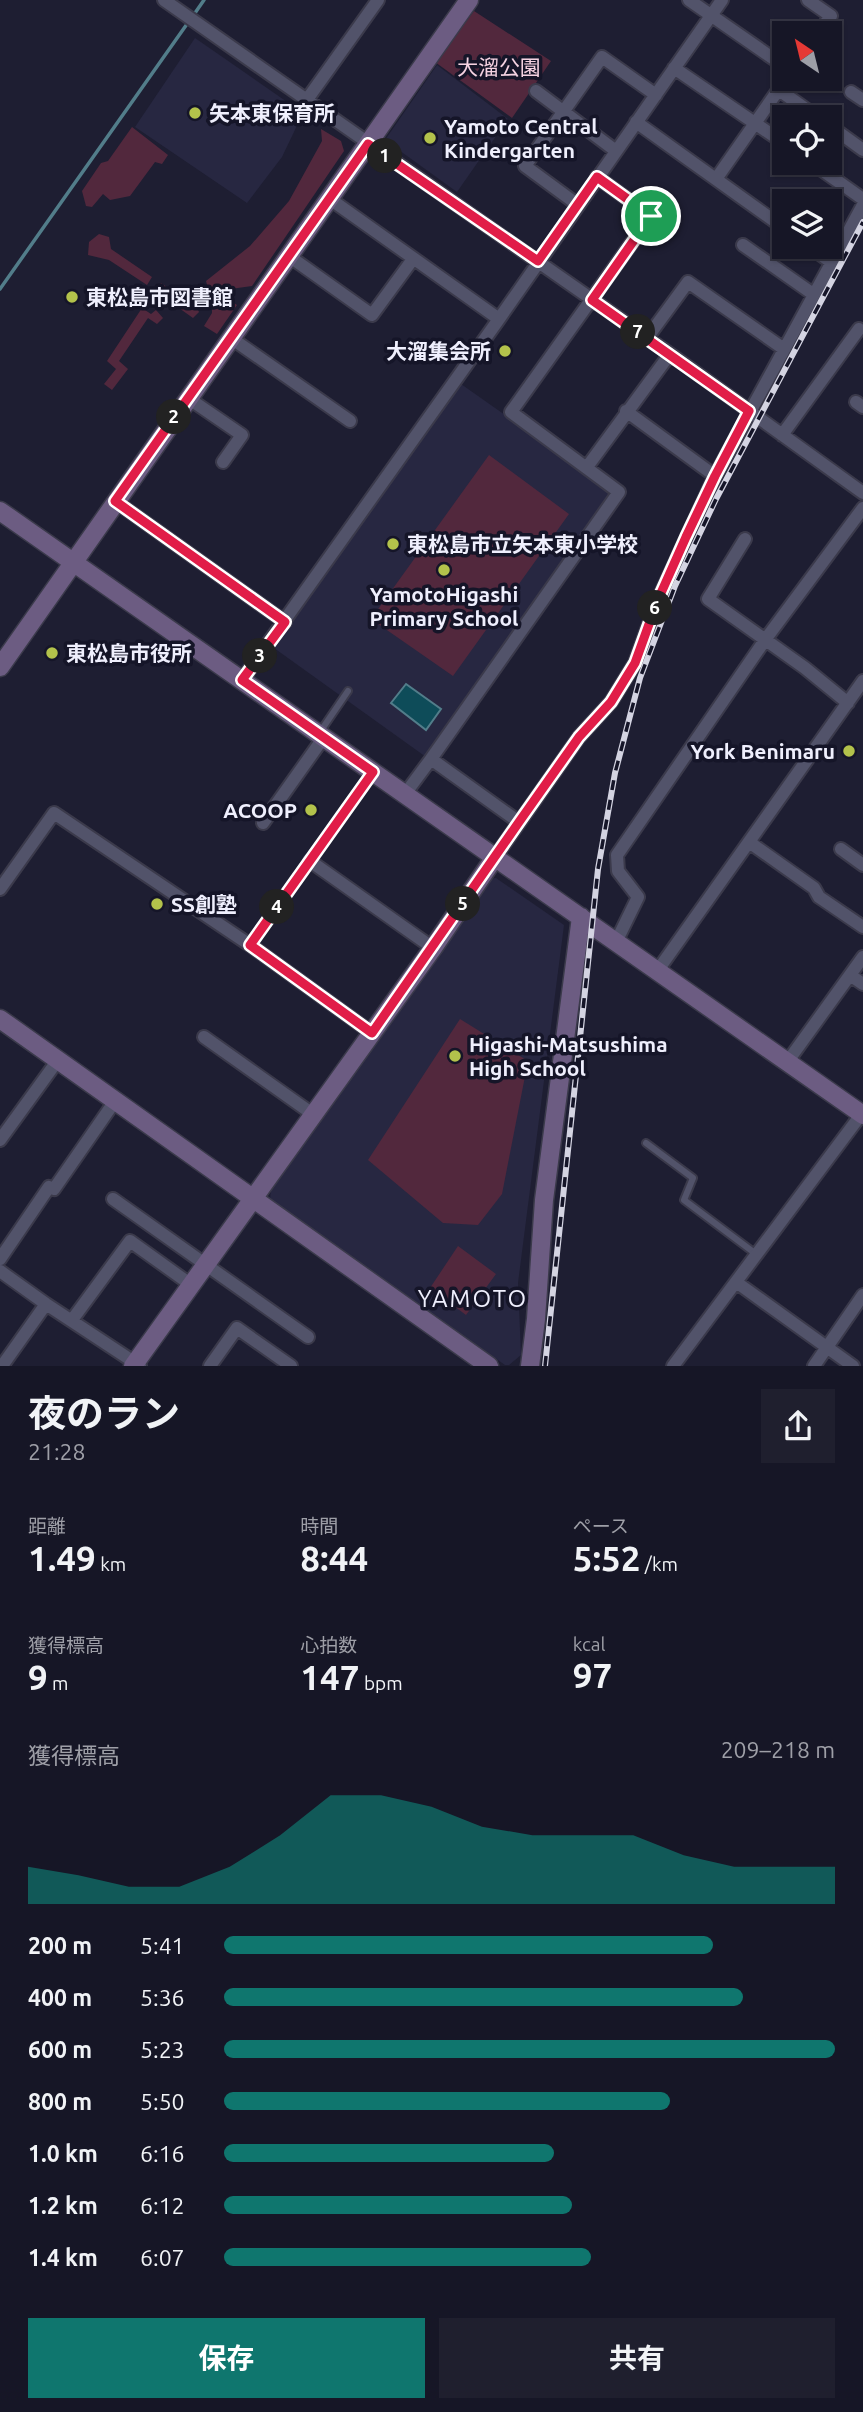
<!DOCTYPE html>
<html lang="ja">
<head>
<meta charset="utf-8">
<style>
  body { margin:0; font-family:Ubuntu,"Noto Sans JP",sans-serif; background:#1f1f2e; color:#f1f3f6; height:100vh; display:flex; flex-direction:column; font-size:26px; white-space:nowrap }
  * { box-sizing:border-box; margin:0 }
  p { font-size:23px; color:#9e9fa7 }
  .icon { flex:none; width:38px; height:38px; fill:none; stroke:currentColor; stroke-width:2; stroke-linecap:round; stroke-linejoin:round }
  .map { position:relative; height:1366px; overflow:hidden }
  .panel { display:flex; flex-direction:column; background:#161626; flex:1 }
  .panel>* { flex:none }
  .needle { width:46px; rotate:325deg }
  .tools { position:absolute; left:772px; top:21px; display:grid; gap:14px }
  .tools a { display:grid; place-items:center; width:70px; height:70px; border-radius:0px; background:#161626; box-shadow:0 2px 5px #0004,0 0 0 2px #353543; font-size:35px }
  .pin { position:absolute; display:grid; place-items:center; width:60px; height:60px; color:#fff; margin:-30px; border:4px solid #fff; border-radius:50%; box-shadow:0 2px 7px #0007 }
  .km { position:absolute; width:35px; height:35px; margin:-18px; border-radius:50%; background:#222; color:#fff; font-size:19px; line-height:35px; text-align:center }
  .round { display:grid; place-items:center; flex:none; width:74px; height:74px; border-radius:0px; background:#1f1f2e }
  .head { display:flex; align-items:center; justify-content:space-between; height:119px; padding:0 28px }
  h1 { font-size:38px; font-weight:700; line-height:52px }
  .metrics { display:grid; grid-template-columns:repeat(3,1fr); gap:10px; height:119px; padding:7px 28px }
  .metrics div { display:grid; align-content:center }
  .metrics b { font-size:35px; font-weight:700 }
  .metrics small { font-size:19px; font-weight:400 }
  .metrics p { font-size:19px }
  .chart { height:196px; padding:14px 28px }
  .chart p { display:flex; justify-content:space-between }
  .chart svg { width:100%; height:126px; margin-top:7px; fill:#0f766e; opacity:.7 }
  .cta { display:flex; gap:14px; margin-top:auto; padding:14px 28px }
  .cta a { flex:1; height:80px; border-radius:0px; background:#0f766e; color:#fff; font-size:28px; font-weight:700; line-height:80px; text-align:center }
  .cta a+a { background:#1f1f2e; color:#f1f3f6 }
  ul { padding:0 28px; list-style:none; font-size:23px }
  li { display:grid; grid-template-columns:112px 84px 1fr; align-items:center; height:52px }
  li i { height:18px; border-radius:9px; background:#0f766e }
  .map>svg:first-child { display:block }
  .built { fill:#272741 }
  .green { fill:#52283d }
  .water { fill:#0e4c59; stroke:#527d8a; stroke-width:2 }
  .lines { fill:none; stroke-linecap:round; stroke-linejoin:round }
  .stream { stroke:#527d8a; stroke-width:3.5 }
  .lane-casing { stroke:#3b3a4b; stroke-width:10 }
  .street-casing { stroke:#3b3a4b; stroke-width:16 }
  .secondary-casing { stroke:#3b3a4b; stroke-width:21 }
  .lane { stroke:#52536a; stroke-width:6 }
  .street { stroke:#52536a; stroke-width:12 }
  .secondary { stroke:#6c5c82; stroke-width:18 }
  .rail-casing { stroke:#d4d4e2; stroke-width:6 }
  .rail { stroke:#151528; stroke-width:3.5; stroke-dasharray:10; stroke-linecap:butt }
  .route-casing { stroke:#fff; stroke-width:14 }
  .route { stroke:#e11d48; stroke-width:9 }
  .poi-dot { fill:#b3c24b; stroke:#151528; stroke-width:2.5 }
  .labels { text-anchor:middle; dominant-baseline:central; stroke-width:7; stroke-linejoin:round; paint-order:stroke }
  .park-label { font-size:21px; fill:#f5d2e1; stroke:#151528 }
  .poi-label { font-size:21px; font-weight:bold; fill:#efeffd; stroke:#151528; text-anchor:start }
  .quarter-label { font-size:24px; letter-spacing:2px; fill:#efeffd; stroke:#151528 }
</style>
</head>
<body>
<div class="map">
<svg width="863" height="1366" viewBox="0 0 863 1366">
  <rect width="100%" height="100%" fill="#1e1e32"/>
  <!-- built -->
  <path class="built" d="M195,38L303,113L282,157L247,203L135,127Z
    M437,65L508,119L457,192L385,140Z
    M461,384L614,492L426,757L274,648Z
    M496,878L564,925L518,1283L521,1355L509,1365H505L270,1200L271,1188L485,879Z"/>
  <!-- green -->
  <path class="green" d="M474,11L551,61L512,118L435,62Z
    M132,127L168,155L162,164L155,162L130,196L110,200L103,194L92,207L86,206L82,191L101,163L108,161Z
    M321,129L341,141L344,151L252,286L209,292L206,281L250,246L289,201L322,141Z
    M99,234L109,237L111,249L152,277L147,285L109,260L88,255L89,242Z
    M161,283L181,297L185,293L191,295L199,312L193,318L155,291Z
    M228,299L237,305L217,334L204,326L212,313V304Z
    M142,308L151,314L156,310L163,318L157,324L148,318L119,361L128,369L112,390L104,384L116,369L107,361Z
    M489,455L569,514L453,676L371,619Z
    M460,1019L528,1061L502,1194L478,1225L443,1223L368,1160Z
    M458,1246L496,1274L466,1315L430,1288Z"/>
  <!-- water -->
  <path class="water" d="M406,684L441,709L426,730L391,703Z"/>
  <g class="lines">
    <!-- stream -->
    <path class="stream" d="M195,13L204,0
      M0,289L187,24"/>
    <defs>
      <path id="lane" d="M320,732L348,691
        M250,945L373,772
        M646,1143L693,1178L684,1200L756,1254"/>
      <path id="street" d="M164,0L670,354L863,493
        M689,0L784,66
        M808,0L831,16L818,33
        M674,68L784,143
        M779,90L817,117
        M536,91L616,151
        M851,92L863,100
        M306,101L378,0
        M636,122L784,228
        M830,126L863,150
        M812,163L863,199
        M716,179L786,79
        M330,199L499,319
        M578,205L525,166L602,57L656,95
        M743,245L813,294
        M810,247L831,262
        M289,256L372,315L413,259
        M231,338L350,421
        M647,338L688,282L784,349
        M188,398L242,435L223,462
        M856,402L863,407
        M626,411L715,476
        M782,435L859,329
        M587,467L670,354
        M115,501L285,622
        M745,539L708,599L805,668L848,703
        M242,680L499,319L722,0
        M431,759L619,492L511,412L651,216L597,177
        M405,794L431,759L519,822
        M263,823L324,737
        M749,842L814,888L819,897L863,927
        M841,849L863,865
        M495,857L579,737L611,702L635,663L657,602L715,476L863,205
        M310,861L433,948
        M0,889L54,813L250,945L372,1033
        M616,942L638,897L618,871L617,855L765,640L863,508
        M658,970L863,681
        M850,975L863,984
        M204,1037L314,1115
        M788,1061L863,957
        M0,1140L58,1060
        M113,1199L308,1337
        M0,1259L49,1187L54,1189L115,1101
        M0,1271L46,1304L140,1366
        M736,1282L853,1366
        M72,1320L130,1241L190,1284
        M2,1366L46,1304
        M210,1366L237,1328L291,1366
        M673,1366L863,1112
        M814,1366L863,1295"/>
      <path id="secondary" d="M0,511L863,1115
        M0,667L469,0
        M0,1019L489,1366
        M133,1366L433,948L495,857
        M530,1366L536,1319L544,1200L581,917"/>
    </defs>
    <!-- lane casing -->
    <use href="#lane" class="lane-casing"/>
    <!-- street casing -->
    <use href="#street" class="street-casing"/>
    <!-- secondary casing -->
    <use href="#secondary" class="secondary-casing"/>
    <!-- lane -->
    <use href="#lane" class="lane"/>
    <!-- street -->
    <use href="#street" class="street"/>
    <!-- secondary -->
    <use href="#secondary" class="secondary"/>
    <defs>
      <path id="rail" d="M545,1366L598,869L615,773L640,678L675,586L716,499L863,222"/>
    </defs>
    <!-- rail casing -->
    <use href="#rail" class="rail-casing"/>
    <!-- rail -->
    <use href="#rail" class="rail"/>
  </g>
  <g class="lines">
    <defs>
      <path id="route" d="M368,144L538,261L597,177L651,216L592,300L749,411L715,476L686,537L657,602L635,663L611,702L579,737L519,822L372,1033L250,945L373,772L242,680L285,622L115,501Z"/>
    </defs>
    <!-- route casing -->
    <use href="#route" class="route-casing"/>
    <!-- route -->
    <use href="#route" class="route"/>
  </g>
  <!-- markers -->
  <g class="poi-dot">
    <circle cx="195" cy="113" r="7"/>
    <circle cx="430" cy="138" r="7"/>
    <circle cx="72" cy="297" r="7"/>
    <circle cx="505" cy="351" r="7"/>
    <circle cx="393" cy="544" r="7"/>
    <circle cx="444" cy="570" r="7"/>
    <circle cx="52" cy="653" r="7"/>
    <circle cx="849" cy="751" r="7"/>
    <circle cx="311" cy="810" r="7"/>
    <circle cx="157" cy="904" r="7"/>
    <circle cx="455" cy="1056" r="7"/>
  </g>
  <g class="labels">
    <!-- park labels -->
    <g class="park-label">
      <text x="499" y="67">大溜公園</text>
    </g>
    <!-- poi labels -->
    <g class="poi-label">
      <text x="209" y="113">矢本東保育所</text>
      <text x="444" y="126">Yamoto Central<tspan x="444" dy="24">Kindergarten</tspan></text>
      <text x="86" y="297">東松島市図書館</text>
      <text x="491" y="351" text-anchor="end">大溜集会所</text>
      <text x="407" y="544">東松島市立矢本東小学校</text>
      <text x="444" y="594" text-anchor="middle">YamotoHigashi<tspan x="444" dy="24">Primary School</tspan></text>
      <text x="66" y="653">東松島市役所</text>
      <text x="835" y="751" text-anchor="end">York Benimaru</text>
      <text x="297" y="810" text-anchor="end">ACOOP</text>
      <text x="171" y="904">SS創塾</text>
      <text x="469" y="1044">Higashi-Matsushima<tspan x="469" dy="24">High School</tspan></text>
    </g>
    <!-- quarter labels -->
    <g class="quarter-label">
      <text x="473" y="1298">YAMOTO</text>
    </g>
  </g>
</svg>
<div class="tools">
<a><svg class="needle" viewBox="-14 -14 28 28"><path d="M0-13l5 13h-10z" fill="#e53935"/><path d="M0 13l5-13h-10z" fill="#9e9fa7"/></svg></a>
<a><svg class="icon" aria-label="locate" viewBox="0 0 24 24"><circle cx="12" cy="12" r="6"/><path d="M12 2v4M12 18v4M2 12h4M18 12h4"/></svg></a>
<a><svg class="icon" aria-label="layers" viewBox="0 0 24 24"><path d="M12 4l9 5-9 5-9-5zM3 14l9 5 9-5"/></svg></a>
</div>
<div class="pin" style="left:651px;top:216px;background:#1e9e55"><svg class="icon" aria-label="arrive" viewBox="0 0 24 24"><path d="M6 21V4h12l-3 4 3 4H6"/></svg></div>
<b class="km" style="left:385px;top:156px">1</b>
<b class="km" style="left:174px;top:417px">2</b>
<b class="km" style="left:260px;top:656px">3</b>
<b class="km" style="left:277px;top:907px">4</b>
<b class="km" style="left:463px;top:904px">5</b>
<b class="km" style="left:655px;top:608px">6</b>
<b class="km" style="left:638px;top:332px">7</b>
</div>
<section class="panel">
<div class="head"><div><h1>夜のラン</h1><p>21:28</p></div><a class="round"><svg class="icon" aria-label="share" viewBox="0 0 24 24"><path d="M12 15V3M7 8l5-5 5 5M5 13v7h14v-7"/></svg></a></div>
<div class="metrics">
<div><p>距離</p><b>1.49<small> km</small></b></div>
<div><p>時間</p><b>8:44</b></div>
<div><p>ペース</p><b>5:52<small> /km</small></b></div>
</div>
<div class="metrics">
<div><p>獲得標高</p><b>9<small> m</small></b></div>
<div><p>心拍数</p><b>147<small> bpm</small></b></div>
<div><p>kcal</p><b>97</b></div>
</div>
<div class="chart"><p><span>獲得標高</span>209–218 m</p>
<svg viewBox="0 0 160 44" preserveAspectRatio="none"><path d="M0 44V31L10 34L20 38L30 38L40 31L50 20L60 6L70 6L80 10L90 17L100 20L110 20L120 20L130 27L140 31L150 31L160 31V44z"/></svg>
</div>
<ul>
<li><b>200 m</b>5:41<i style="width:80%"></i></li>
<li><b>400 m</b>5:36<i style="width:85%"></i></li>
<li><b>600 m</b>5:23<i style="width:100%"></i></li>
<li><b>800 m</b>5:50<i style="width:73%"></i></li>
<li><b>1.0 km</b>6:16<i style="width:54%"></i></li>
<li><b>1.2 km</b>6:12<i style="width:57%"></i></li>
<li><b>1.4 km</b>6:07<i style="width:60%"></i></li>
</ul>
<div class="cta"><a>保存</a><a>共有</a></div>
</section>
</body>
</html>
